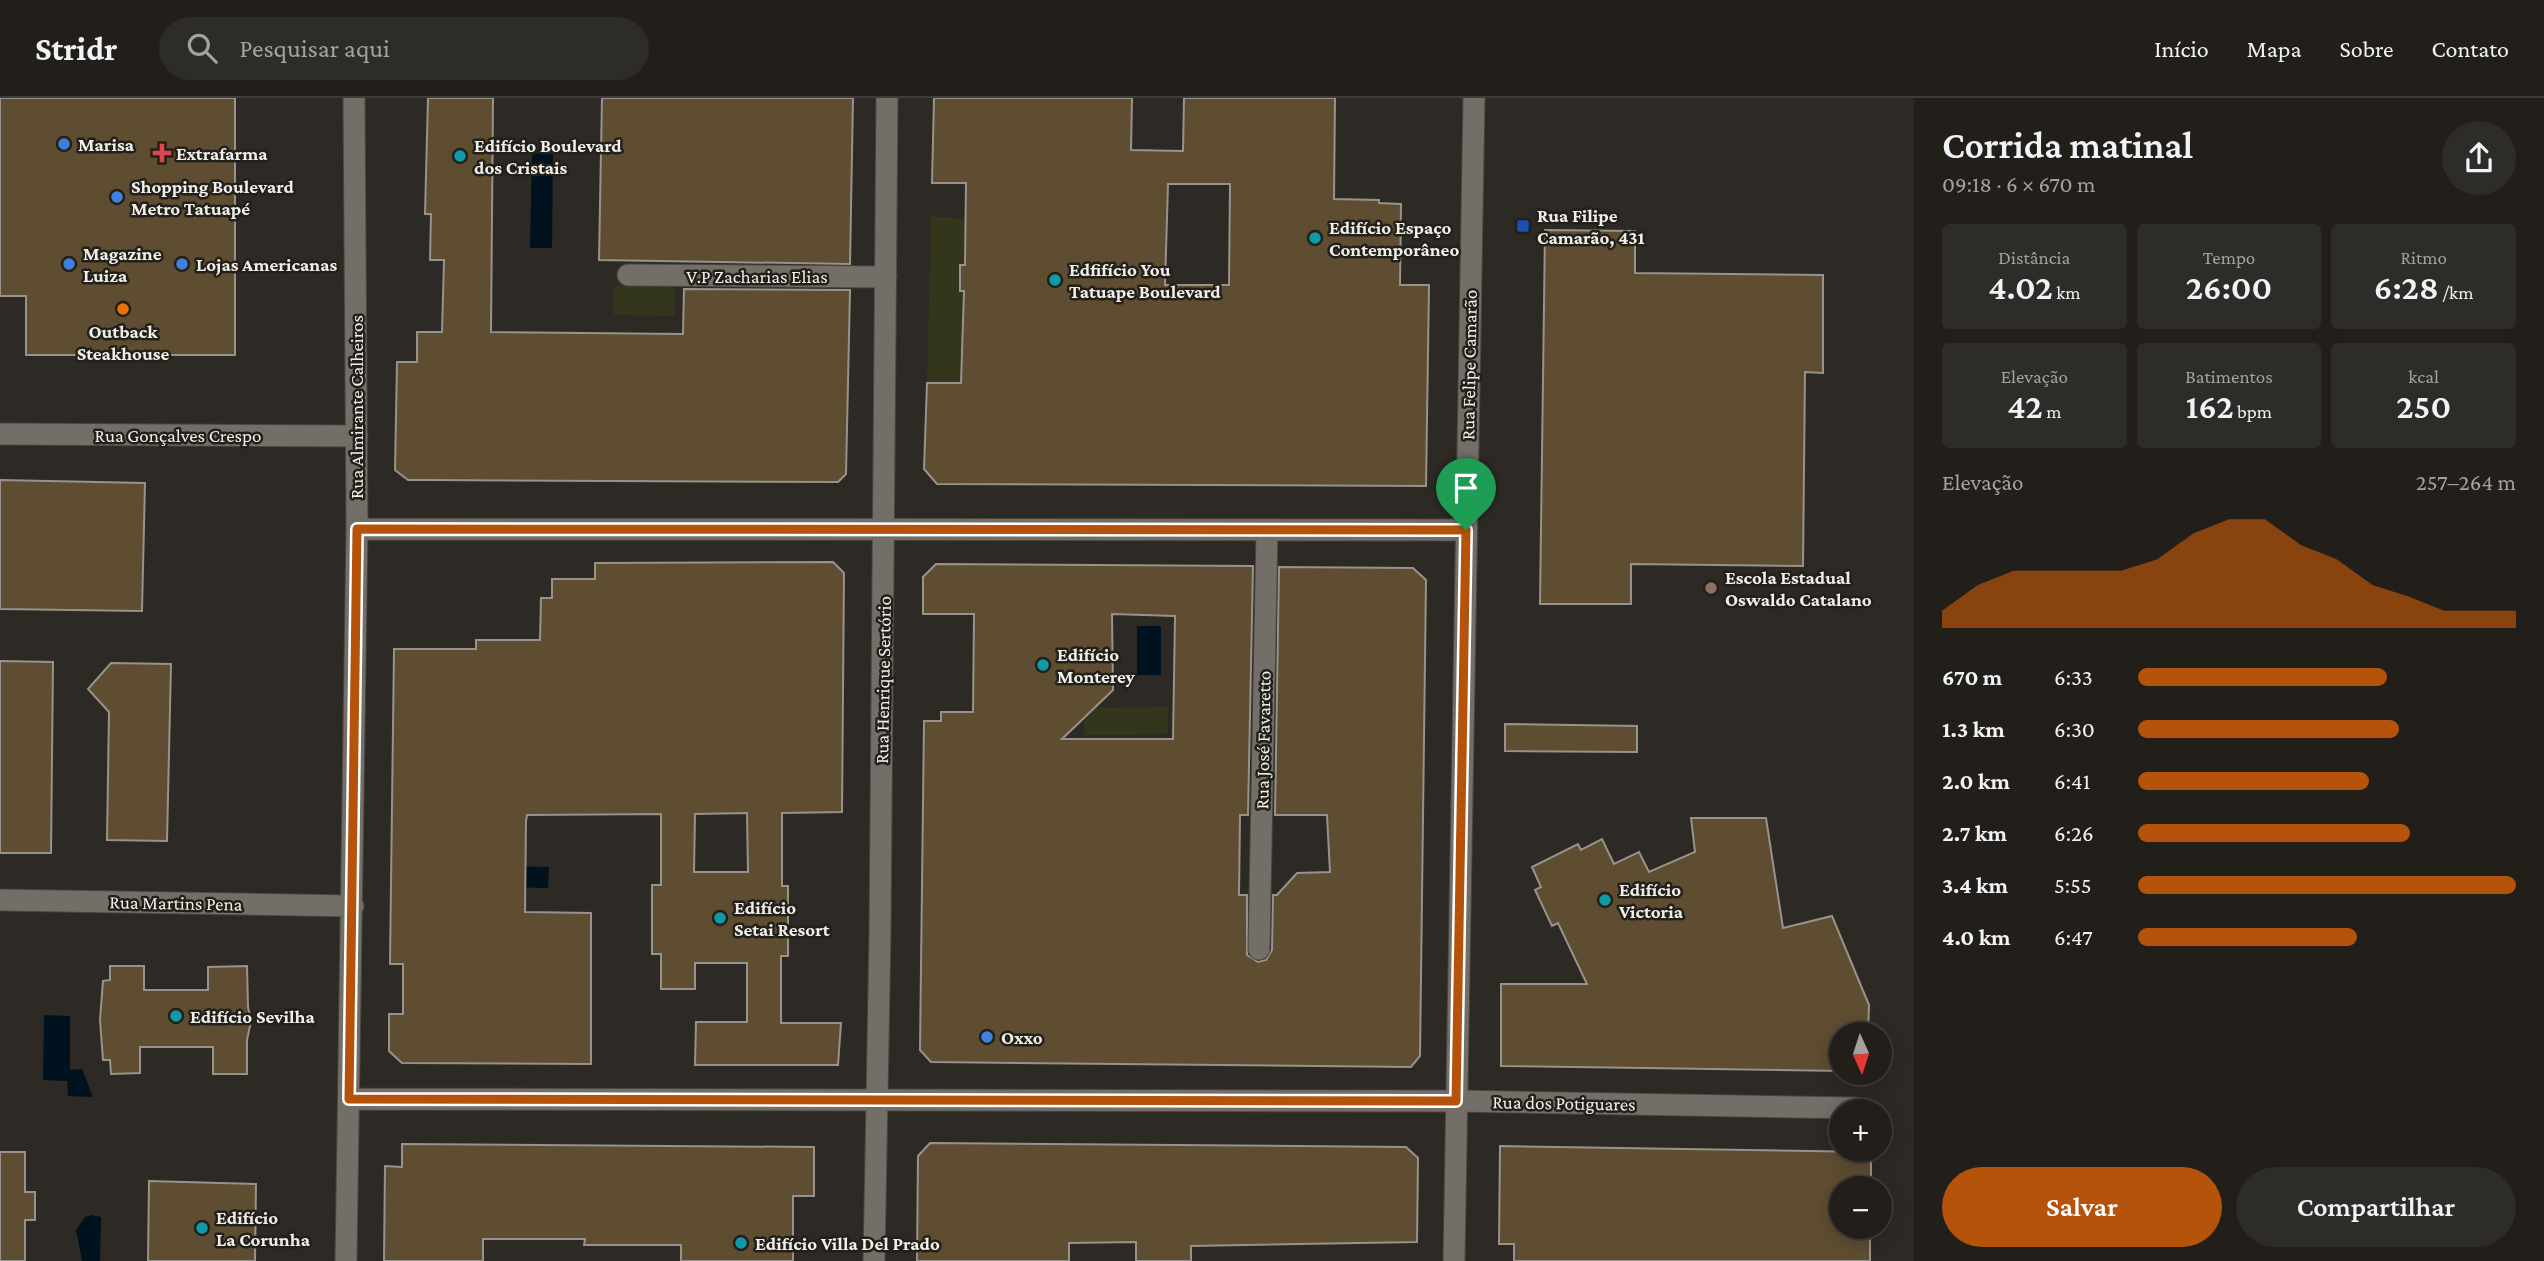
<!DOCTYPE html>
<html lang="pt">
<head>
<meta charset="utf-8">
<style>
  body { margin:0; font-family:"Crimson Pro",serif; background:#2e2c28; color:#f1f3f6; height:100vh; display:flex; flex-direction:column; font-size:26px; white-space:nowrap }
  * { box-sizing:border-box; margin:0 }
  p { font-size:23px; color:#a2a2a3 }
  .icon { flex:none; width:38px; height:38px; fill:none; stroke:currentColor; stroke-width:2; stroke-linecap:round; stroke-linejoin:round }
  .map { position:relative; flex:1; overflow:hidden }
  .drawer { display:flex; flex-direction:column; background:#221f1b; width:630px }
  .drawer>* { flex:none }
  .needle { width:46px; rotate:177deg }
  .tools { position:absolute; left:1829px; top:924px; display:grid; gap:14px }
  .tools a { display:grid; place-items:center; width:63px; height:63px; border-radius:50%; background:#221f1b; box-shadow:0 4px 18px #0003,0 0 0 2px #3f3d3a; font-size:35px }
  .pin { position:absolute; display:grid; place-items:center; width:60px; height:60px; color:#fff; margin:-72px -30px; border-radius:50% 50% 50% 0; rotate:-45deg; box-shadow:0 0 7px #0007 }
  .pin .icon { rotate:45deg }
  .round { display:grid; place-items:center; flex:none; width:74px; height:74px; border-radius:37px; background:#2e2c28 }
  .head { display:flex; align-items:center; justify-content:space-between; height:119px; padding:0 28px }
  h1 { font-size:38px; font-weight:600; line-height:52px }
  .stats { display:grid; grid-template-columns:repeat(3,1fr); gap:10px; height:119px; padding:7px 28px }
  .stats div { display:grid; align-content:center; border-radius:7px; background:#2e2c28; text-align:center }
  .stats b { font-size:35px; font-weight:600 }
  .stats small { font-size:19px; font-weight:400 }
  .stats p { font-size:19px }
  .chart { height:196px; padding:14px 28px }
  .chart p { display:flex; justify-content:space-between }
  .chart svg { width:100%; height:126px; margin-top:7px; fill:#b45309; opacity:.7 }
  .primary-button { display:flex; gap:14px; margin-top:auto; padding:14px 28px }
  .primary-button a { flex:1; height:80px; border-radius:42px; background:#b45309; color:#fff; font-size:28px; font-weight:600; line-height:80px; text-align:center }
  .primary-button a+a { background:#2e2c28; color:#f1f3f6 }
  ul { padding:0 28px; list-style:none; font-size:23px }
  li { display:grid; grid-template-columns:112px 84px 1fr; align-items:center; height:52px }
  li i { height:18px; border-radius:9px; background:#b45309 }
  header { display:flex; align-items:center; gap:42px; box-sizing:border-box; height:98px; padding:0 35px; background:#221f1b; border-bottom:2px solid #3f3d3a }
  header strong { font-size:33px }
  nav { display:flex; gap:38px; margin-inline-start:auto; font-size:24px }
  .search { width:490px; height:63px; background:#2e2c28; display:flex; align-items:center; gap:18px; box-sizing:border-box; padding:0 24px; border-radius:38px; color:#a2a2a3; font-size:26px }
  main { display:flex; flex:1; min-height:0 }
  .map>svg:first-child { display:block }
  .green { fill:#34361c }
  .water { fill:#00121e }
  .building { fill:#5e4d31; stroke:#97938c; stroke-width:2; fill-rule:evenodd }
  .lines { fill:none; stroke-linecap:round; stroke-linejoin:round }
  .minor-casing { stroke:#4a4742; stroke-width:23 }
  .tertiary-casing { stroke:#4a4742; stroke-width:23 }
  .minor { stroke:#736f68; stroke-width:21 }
  .tertiary { stroke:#736f68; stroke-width:21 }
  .route-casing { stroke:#fff; stroke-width:14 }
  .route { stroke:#b45309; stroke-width:9 }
  .shop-dot { fill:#3f7fe0; stroke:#23201a; stroke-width:2.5 }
  .health-dot { fill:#e0444e; stroke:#23201a; stroke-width:2.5 }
  .culture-dot { fill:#0f9aa8; stroke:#23201a; stroke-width:2.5 }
  .transit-dot { fill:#1a4fb4; stroke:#23201a; stroke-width:2.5 }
  .food-dot { fill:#e8710a; stroke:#23201a; stroke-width:2.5 }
  .education-dot { fill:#8d6e63; stroke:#23201a; stroke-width:2.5 }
  .labels { text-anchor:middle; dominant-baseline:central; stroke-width:5; stroke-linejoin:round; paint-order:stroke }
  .poi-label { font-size:19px; font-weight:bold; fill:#f1efeb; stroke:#23201a; text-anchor:start }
  .street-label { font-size:19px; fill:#f1efeb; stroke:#23201a }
</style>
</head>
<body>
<header>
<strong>Stridr</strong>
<div class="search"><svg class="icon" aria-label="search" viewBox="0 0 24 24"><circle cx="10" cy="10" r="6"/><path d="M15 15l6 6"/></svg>Pesquisar aqui</div>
<nav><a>Início</a><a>Mapa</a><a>Sobre</a><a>Contato</a></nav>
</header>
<main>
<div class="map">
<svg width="1914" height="1163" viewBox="0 0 1914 1163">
  <rect width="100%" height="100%" fill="#2d2924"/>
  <!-- green -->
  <path class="green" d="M931,118L965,121V167L960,168V192L964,193L962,285H927Z
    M614,188H674V218L614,217Z
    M1168,609V636L1084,637V610Z"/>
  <!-- water -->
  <path class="water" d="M532,55L553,56L552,150H530Z
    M1137,528H1161V577H1137Z
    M495,768L549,769L548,790L495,789Z
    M44,917L70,918V972L82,971L93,999L68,998L67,983L43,982Z
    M91,1117L101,1119L100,1163H82L76,1132L85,1119Z"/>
  <!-- building -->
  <path class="building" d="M0,0H235V257H26V198H0Z
    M428,0H493L491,234L683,236L684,191L850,192L846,376L838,384L430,382H408L395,372L397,264H417V234H442L444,162H430L431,116H425Z
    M602,0H853L850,166L599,162Z
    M934,0H1132L1131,52L1183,53L1184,0H1335L1334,101L1379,102V105L1401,106L1400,187H1429L1426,388L937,386L924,371L927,285H961L964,193H960V167H965L966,85H932ZM1168,86H1230L1229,187H1165Z
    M1545,132L1635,133V175L1823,177V275L1805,274L1803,468L1631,466V506H1540Z
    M0,382L145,385L142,513L0,511Z
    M833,464L844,475L842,714L782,715V788H788V858H781V925H841L838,967H695L696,924H747V865H695V891H661V856H652V787H661V716L527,717L526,723L525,814L591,815V966L402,965L389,953V916H403V866H390L394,551H476V542H540L541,500H552V481H595V465ZM747,715L748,774H694L695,716Z
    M936,466L1253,468L1248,717H1240L1239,797H1247V857L1258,864L1266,862L1272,852L1273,797H1277L1297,775L1330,774L1327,717H1275L1279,469L1413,470L1426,482L1420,958L1411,969L931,964L920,952L924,623H941V614H973L974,516H923V479ZM1112,516L1175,518L1173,641H1062L1113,592Z
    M0,563L53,564L51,755H0Z
    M111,565L171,566L167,743L107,742L109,614L88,591Z
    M1505,626L1637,628V654L1505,653Z
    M1691,720H1766L1783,830L1832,818L1869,907L1868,936H1841V973L1501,968V886H1587L1558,825L1552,828L1535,792L1541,789L1532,769L1578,746L1581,752L1602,741L1614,766L1639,754L1649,774L1695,754Z
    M110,868H144V892H208V869L247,868L248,909L251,923L247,942V976H213V949H140V975L111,976L110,962H103L100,922L103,883L110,882Z
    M930,1045L1406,1049L1418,1060L1417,1144L1191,1148V1163H1136V1144L1069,1145V1163H917L918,1058Z
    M402,1046L814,1049V1098H793V1163H681V1147H584L585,1141H483V1163H384L385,1068L402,1069Z
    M1500,1048L1871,1054V1090H1841V1129H1870V1163H1514V1146H1499Z
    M0,1054H25V1094H35V1122H25V1163H0Z
    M149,1083L256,1086L255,1163H148Z"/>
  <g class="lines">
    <defs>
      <path id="minor" d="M628,177L886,179
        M0,336L357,338
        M357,431L1466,432
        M0,802L353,808
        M1259,851L1267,432
        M349,1001L1456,1003L1855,1010
        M346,1163L357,431L354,0
        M1454,1163L1474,0"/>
      <path id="tertiary" d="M874,1163L880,835L887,0"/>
    </defs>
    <!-- minor casing -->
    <use href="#minor" class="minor-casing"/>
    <!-- tertiary casing -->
    <use href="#tertiary" class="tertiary-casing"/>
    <!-- minor -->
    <use href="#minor" class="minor"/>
    <!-- tertiary -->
    <use href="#tertiary" class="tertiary"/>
  </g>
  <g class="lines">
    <defs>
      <path id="route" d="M357,431L1466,432L1456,1003L349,1001Z"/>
    </defs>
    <!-- route casing -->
    <use href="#route" class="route-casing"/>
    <!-- route -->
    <use href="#route" class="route"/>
  </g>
  <!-- markers -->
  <g class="shop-dot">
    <circle cx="64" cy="46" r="7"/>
    <circle cx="117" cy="99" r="7"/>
    <circle cx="69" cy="166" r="7"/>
    <circle cx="182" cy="166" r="7"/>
    <circle cx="987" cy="939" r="7"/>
  </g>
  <path class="health-dot" d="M158.5 44.5h7v7h7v7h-7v7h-7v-7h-7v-7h7z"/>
  <g class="culture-dot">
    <circle cx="460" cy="58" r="7"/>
    <circle cx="1315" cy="140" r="7"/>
    <circle cx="1055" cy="182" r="7"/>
    <circle cx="1043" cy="567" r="7"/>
    <circle cx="1605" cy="802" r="7"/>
    <circle cx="720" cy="820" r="7"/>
    <circle cx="176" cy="918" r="7"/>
    <circle cx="202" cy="1130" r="7"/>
    <circle cx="741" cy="1145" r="7"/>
  </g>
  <rect class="transit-dot" x="1516" y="121" width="14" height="14" rx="3.5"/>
  <circle class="food-dot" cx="123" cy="211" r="7"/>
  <circle class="education-dot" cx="1711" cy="490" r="7"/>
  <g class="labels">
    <!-- poi labels -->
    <g class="poi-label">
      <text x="78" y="46">Marisa</text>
      <text x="474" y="47">Edifício Boulevard<tspan x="474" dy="22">dos Cristais</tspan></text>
      <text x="176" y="55">Extrafarma</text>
      <text x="131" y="88">Shopping Boulevard<tspan x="131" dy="22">Metro Tatuapé</tspan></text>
      <text x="1537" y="117">Rua Filipe<tspan x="1537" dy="22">Camarão, 431</tspan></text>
      <text x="1329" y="129">Edifício Espaço<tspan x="1329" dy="22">Contemporâneo</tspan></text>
      <text x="83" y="155">Magazine<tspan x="83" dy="22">Luiza</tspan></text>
      <text x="196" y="166">Lojas Americanas</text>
      <text x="1069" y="171">Edfifício You<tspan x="1069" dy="22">Tatuape Boulevard</tspan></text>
      <text x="123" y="233" text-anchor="middle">Outback<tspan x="123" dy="22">Steakhouse</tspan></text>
      <text x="1725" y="479">Escola Estadual<tspan x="1725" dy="22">Oswaldo Catalano</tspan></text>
      <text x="1057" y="556">Edifício<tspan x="1057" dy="22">Monterey</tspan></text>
      <text x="1619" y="791">Edifício<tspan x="1619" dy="22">Victoria</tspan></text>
      <text x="734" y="809">Edifício<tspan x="734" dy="22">Setai Resort</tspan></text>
      <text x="190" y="918">Edifício Sevilha</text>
      <text x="1001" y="939">Oxxo</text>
      <text x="216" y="1119">Edifício<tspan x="216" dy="22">La Corunha</tspan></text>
      <text x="755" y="1145">Edifício Villa Del Prado</text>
    </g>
    <!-- street labels -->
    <g class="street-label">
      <text x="757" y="178">V.P Zacharias Elias</text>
      <text transform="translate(1469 267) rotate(-89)">Rua Felipe Camarão</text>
      <text transform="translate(356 309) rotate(-90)">Rua Almirante Calheiros</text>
      <text x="178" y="337">Rua Gonçalves Crespo</text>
      <text transform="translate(883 582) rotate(-89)">Rua Henrique Sertório</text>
      <text transform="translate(1263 642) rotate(-89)">Rua José Favaretto</text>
      <text transform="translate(176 805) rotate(1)">Rua Martins Pena</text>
      <text transform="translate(1564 1005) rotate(1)">Rua dos Potiguares</text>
    </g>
  </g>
</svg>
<div class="tools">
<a><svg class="needle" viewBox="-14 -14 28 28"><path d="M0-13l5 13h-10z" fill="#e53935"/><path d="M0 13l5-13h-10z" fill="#a2a2a3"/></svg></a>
<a>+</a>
<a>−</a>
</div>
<div class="pin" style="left:1466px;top:432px;background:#1e9e55"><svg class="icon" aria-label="arrive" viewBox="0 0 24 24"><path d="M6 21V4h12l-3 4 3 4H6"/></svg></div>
</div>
<section class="drawer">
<div class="head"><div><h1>Corrida matinal</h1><p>09:18 · 6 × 670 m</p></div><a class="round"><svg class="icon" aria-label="share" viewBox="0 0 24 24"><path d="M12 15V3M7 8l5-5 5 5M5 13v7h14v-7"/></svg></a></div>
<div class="stats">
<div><p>Distância</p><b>4.02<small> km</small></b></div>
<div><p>Tempo</p><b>26:00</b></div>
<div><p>Ritmo</p><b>6:28<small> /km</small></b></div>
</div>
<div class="stats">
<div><p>Elevação</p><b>42<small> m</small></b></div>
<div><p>Batimentos</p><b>162<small> bpm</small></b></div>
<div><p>kcal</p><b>250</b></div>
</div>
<div class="chart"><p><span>Elevação</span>257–264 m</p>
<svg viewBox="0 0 160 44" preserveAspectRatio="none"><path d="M0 44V38L10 29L20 24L30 24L40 24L50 24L60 20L70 11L80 6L90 6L100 15L110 20L120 29L130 33L140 38L150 38L160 38V44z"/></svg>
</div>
<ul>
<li><b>670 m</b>6:33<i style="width:66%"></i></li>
<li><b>1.3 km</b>6:30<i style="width:69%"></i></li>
<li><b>2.0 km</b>6:41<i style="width:61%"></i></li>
<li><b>2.7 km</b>6:26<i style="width:72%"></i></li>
<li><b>3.4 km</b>5:55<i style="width:100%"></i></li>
<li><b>4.0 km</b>6:47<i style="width:58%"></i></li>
</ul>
<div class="primary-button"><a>Salvar</a><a>Compartilhar</a></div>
</section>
</main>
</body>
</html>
